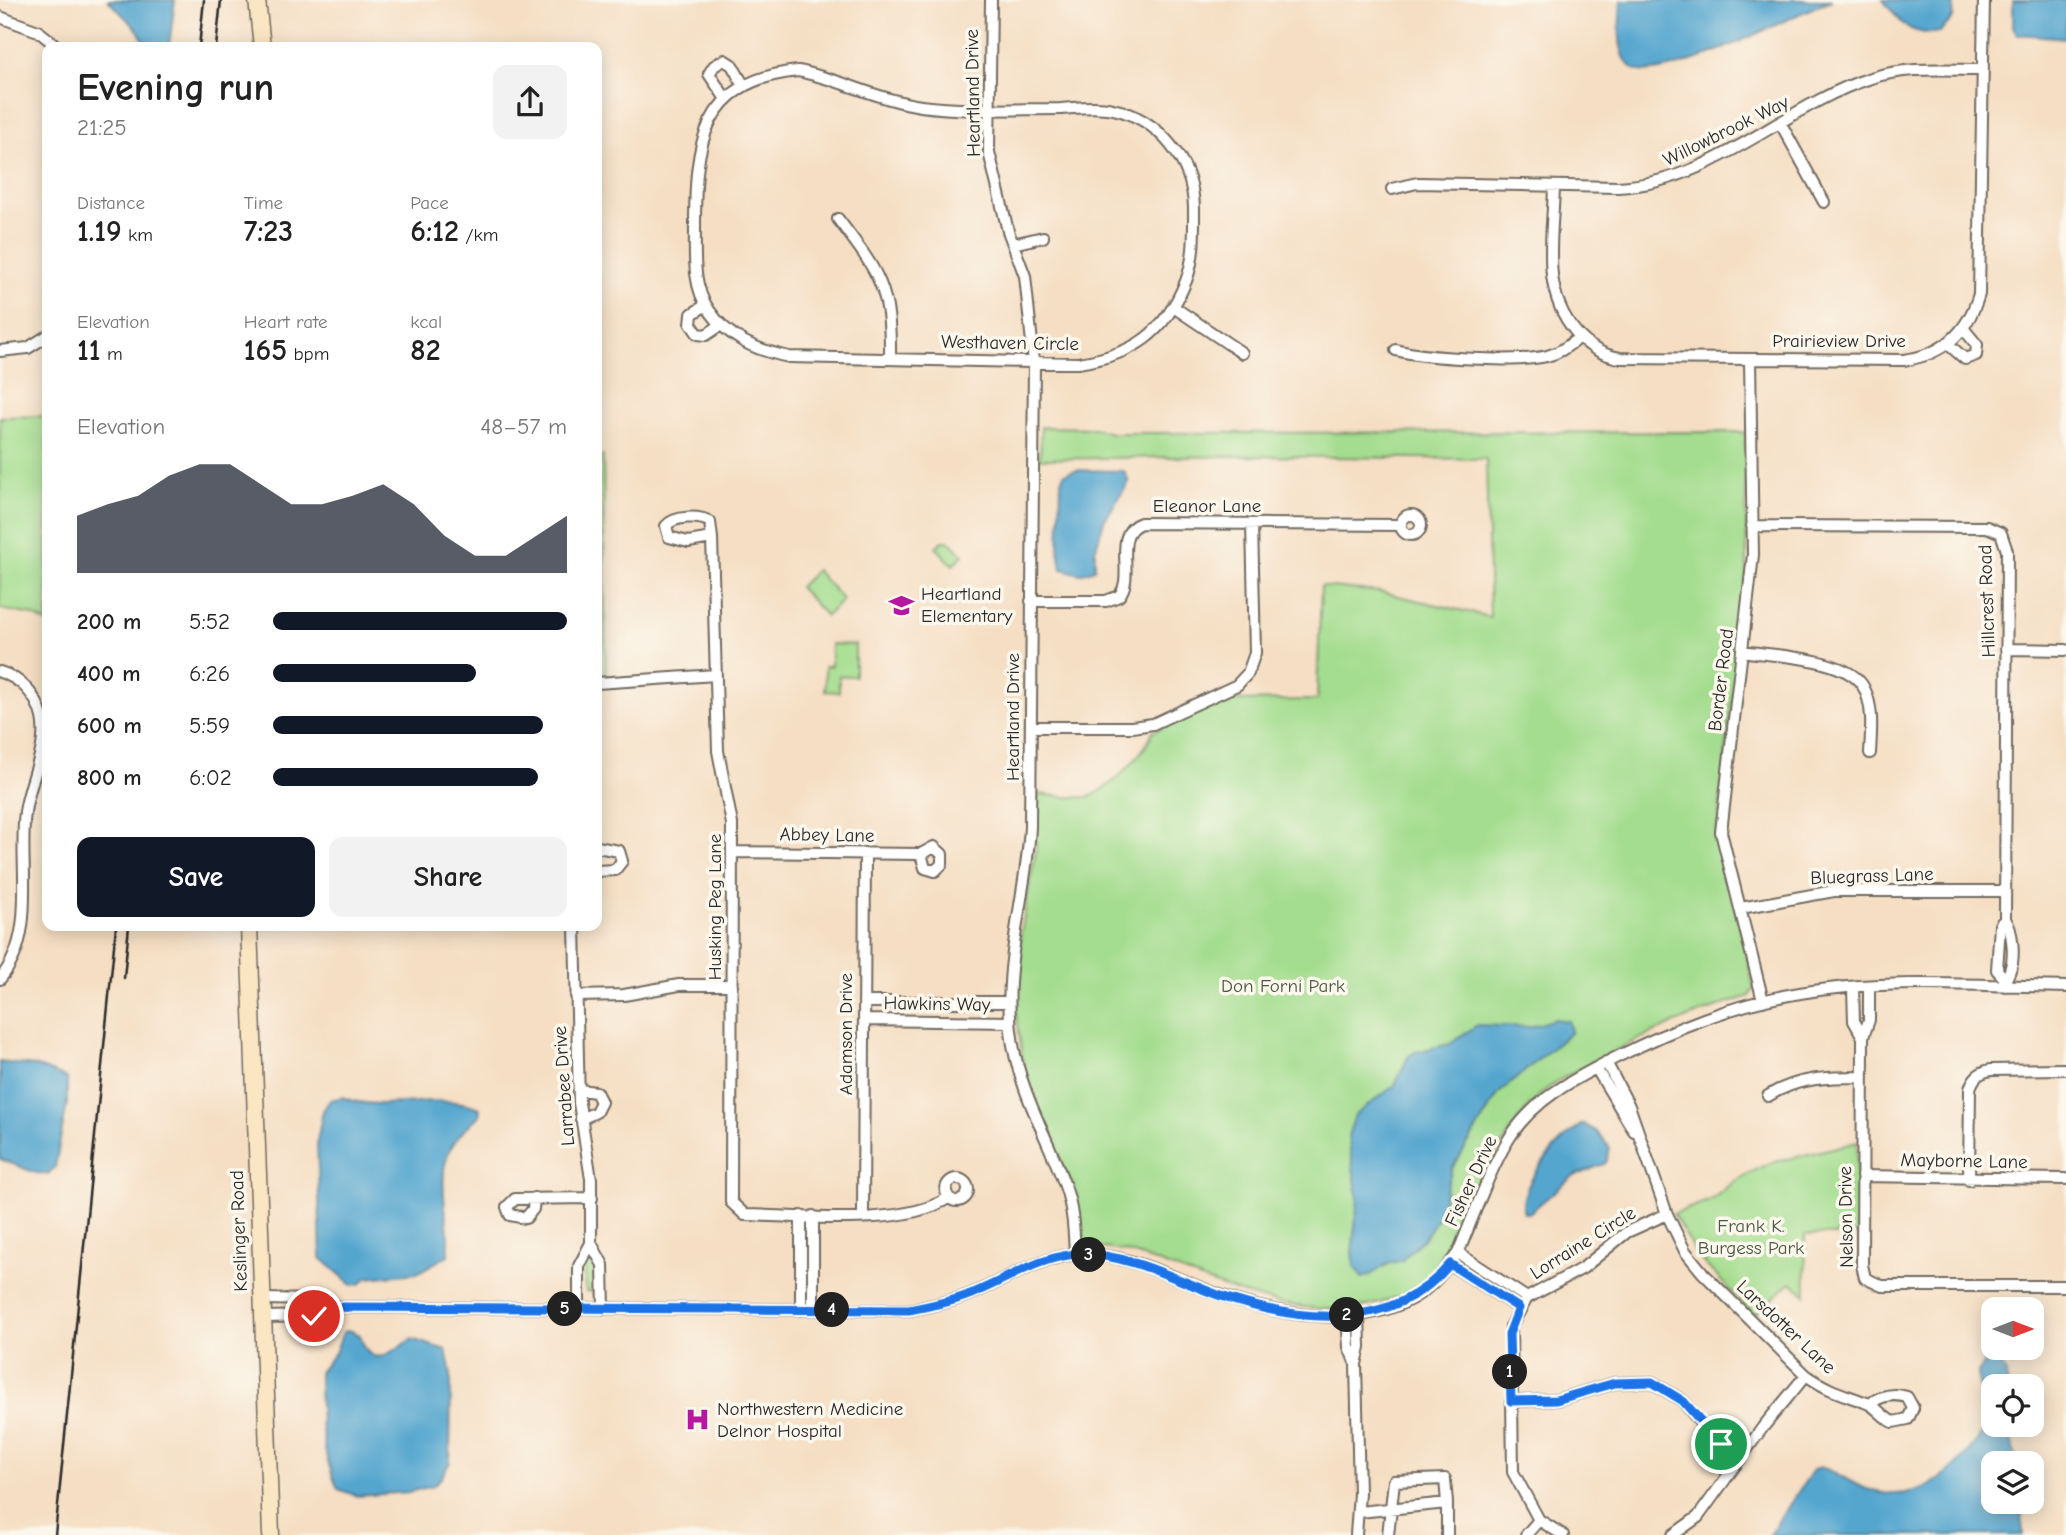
<!DOCTYPE html>
<html lang="en">
<head>
<meta charset="utf-8">
<style>
  body { margin:0; font-family:"Comic Neue",sans-serif; background:#f2f2f2; color:#222; height:100vh; display:flex; flex-direction:column; font-size:26px; white-space:nowrap }
  * { box-sizing:border-box; margin:0 }
  p { font-size:23px; color:#767676 }
  .icon { flex:none; width:38px; height:38px; fill:none; stroke:currentColor; stroke-width:2; stroke-linecap:round; stroke-linejoin:round }
  .map { position:relative; flex:1; overflow:hidden }
  .sheet { position:absolute; left:42px; top:42px; width:560px; height:889px; display:flex; flex-direction:column; background:#fff; border-radius:14px; box-shadow:0 4px 18px #0003 }
  .sheet>* { flex:none }
  .needle { width:46px; rotate:90deg }
  .fabs { position:absolute; left:1981px; top:1297px; display:grid; gap:14px }
  .fabs a { display:grid; place-items:center; width:63px; height:63px; border-radius:14px; background:#fff; box-shadow:0 4px 18px #0003; font-size:35px }
  .pin { position:absolute; display:grid; place-items:center; width:60px; height:60px; color:#fff; margin:-30px; border:4px solid #fff; border-radius:50%; box-shadow:0 2px 7px #0007 }
  .km { position:absolute; width:35px; height:35px; margin:-18px; border-radius:50%; background:#222; color:#fff; font-size:19px; line-height:35px; text-align:center }
  .round { display:grid; place-items:center; flex:none; width:74px; height:74px; border-radius:14px; background:#f2f2f2 }
  .overview { display:flex; align-items:center; justify-content:space-between; height:119px; padding:0 35px }
  h1 { font-size:38px; font-weight:700; line-height:52px }
  .metrics { display:grid; grid-template-columns:repeat(3,1fr); gap:10px; height:119px; padding:7px 35px }
  .metrics div { display:grid; align-content:center }
  .metrics b { font-size:30px; font-weight:700 }
  .metrics small { font-size:19px; font-weight:400 }
  .metrics p { font-size:19px }
  .chart { height:196px; padding:14px 35px }
  .chart p { display:flex; justify-content:space-between }
  .chart svg { width:100%; height:126px; margin-top:7px; fill:#111827; opacity:.7 }
  .cta { display:flex; gap:14px; margin-top:auto; padding:14px 35px }
  .cta a { flex:1; height:80px; border-radius:14px; background:#111827; color:#fff; font-size:28px; font-weight:700; line-height:80px; text-align:center }
  .cta a+a { background:#f2f2f2; color:#222 }
  ul { padding:0 35px; list-style:none; font-size:23px }
  li { display:grid; grid-template-columns:112px 84px 1fr; align-items:center; height:52px }
  li i { height:18px; border-radius:9px; background:#111827 }
  .map>svg:first-child { display:block }
  .green { fill:#a4dd8f; stroke:#68845d; stroke-width:2 }
  .water { fill:#54a6cf; stroke:#40687d; stroke-width:2 }
  .lines { fill:none; stroke-linecap:round; stroke-linejoin:round }
  .minor-casing { stroke:#726a60; stroke-width:14 }
  .secondary-casing { stroke:#726a60; stroke-width:19 }
  .minor { stroke:#fff; stroke-width:10 }
  .secondary { stroke:#fbe6c4; stroke-width:16 }
  .rail { stroke:#2b2b2b; stroke-width:2.5 }
  .route-casing { stroke:#fff; stroke-width:14 }
  .route { stroke:#1a73e8; stroke-width:9 }
  .labels { text-anchor:middle; dominant-baseline:central; stroke-width:7; stroke-linejoin:round; paint-order:stroke }
  .street-label { font-size:19px; fill:#2b2b2b; stroke:#fbf7ec }
  .poi-label { font-size:19px; fill:#2b2b2b; stroke:#fbf7ec; text-anchor:start }
  .park-label { font-size:19px; fill:#495844; stroke:#fbf7ec }
</style>
</head>
<body>
<div class="map">
<svg width="2066" height="1535" viewBox="0 0 2066 1535">
  <rect width="100%" height="100%" fill="#fbf7ec"/>
  <filter id="ink" filterUnits="userSpaceOnUse"><feTurbulence type="fractalNoise" baseFrequency=".0143" numOctaves="2"/><feDisplacementMap in="SourceGraphic" scale="14" xChannelSelector="R" yChannelSelector="G"/><feConvolveMatrix kernelMatrix="1 2 1 2 8 2 1 2 1" color-interpolation-filters="sRGB"/></filter>
  <filter id="wash" filterUnits="userSpaceOnUse"><feTurbulence type="fractalNoise" baseFrequency=".00686" numOctaves="4" result="noise"/><feDisplacementMap in="SourceGraphic" scale="28" xChannelSelector="R" yChannelSelector="G"/><feGaussianBlur stdDeviation="1.57" result="paint"/><feColorMatrix in="noise" values="0 0 0 0 0 0 0 0 0 0 0 0 0 0 0 0 0 1.4 0 .05"/><feComposite in="paint" operator="in"/></filter>
  <g filter="url(#wash)">
    <rect width="100%" height="100%" fill="#f5dec3"/>
    <!-- green -->
    <path class="green" d="M47,416V623L32,615L0,609V417Z
      M1041,427L1094,428L1111,433L1745,432L1747,568L1717,831L1754,987L1750,996C1697,1013 1648,1033 1598,1059C1579,1069 1556,1080 1540,1095C1499,1135 1484,1186 1459,1236C1404,1341 1281,1312 1191,1275C1165,1265 1138,1253 1110,1249C1099,1247 1089,1250 1080,1243L1076,1196L1037,1107L1023,1063L1016,1011L1021,932L1036,850L1037,794C1052,795 1071,799 1087,797C1106,794 1149,750 1152,732L1224,701L1317,700L1321,586L1381,592L1490,617L1486,459L1245,456L1040,459Z
      M597,456H603L606,676H597Z
      M942,541H949L963,555L953,565L936,547Z
      M816,570L843,600L826,616L799,587Z
      M831,644L855,645V676H839V692L825,691V666H831Z
      M1857,1142V1235H1805L1806,1295L1791,1282L1754,1315L1698,1257L1673,1214L1711,1200L1736,1180L1767,1164Z
      M589,1261L598,1264L599,1287L594,1292L586,1291L584,1265Z"/>
    <!-- water -->
    <path class="water" d="M108,0H175L169,47H147L138,30Z
      M1621,0H1832C1798,11 1659,89 1632,68C1615,54 1620,18 1621,0Z
      M1883,0H1954L1953,18L1940,32C1910,37 1899,22 1883,0Z
      M2013,0H2066V38L2018,34L2013,27Z
      M1075,470L1124,471L1129,482L1104,521L1095,551V569L1080,574L1062,569L1059,551L1061,481L1064,474Z
      M1555,1019L1569,1021L1571,1032L1499,1093L1452,1169L1438,1217L1426,1236L1401,1261C1383,1262 1377,1275 1362,1278L1354,1266L1352,1253L1358,1198L1348,1136L1355,1115L1395,1085L1408,1057L1415,1052L1450,1044L1477,1025L1530,1027Z
      M0,1062L36,1066L67,1078V1104L55,1167L48,1174L36,1173L0,1159Z
      M342,1097C385,1115 436,1090 480,1108L479,1116C445,1145 440,1162 445,1207C446,1224 451,1238 448,1255L417,1273L367,1278L360,1284L352,1285L321,1258L317,1141L323,1111L330,1100Z
      M1583,1124L1596,1131L1610,1148L1606,1163L1572,1177L1529,1213H1524C1516,1187 1561,1136 1583,1124Z
      M349,1330L360,1335C371,1373 389,1352 412,1339L446,1350L451,1373L450,1462L441,1478L432,1486L409,1492L357,1496L338,1489C321,1454 319,1410 319,1372L335,1353L343,1332Z
      M1992,1360C2006,1363 2006,1374 2008,1386H1993V1424L2009,1425L2013,1449L2019,1463H1993V1502H2021L2023,1535H1769L1813,1470L1820,1467C1836,1471 1849,1482 1864,1488C1917,1508 1954,1474 1982,1433L1978,1373L1984,1362Z"/>
  </g>
  <g filter="url(#ink)">
    <g class="lines">
      <defs>
        <path id="minor" d="M991,0L989,152L1008,231L1025,276L1034,362L1030,827C1026,900 1000,971 1013,1045C1022,1096 1048,1138 1065,1186C1073,1208 1074,1231 1075,1254
          M0,17L38,31L58,47
          M798,71C840,79 879,100 921,106C967,112 1014,109 1060,109C1076,108 1096,105 1113,109C1159,119 1193,161 1194,208C1194,233 1195,258 1186,281C1165,333 1134,355 1078,363L789,357C756,350 729,339 709,310C692,286 695,254 695,227C695,144 701,81 798,71Z
          M726,99L709,74L714,66L724,60L732,65L744,86
          M1781,124L1824,202
          M1554,186C1553,237 1540,289 1575,331C1587,346 1601,355 1620,358L1904,360C1943,355 1968,332 1979,294L1984,0
          M1392,189L1417,183L1618,187C1714,183 1783,106 1871,78C1907,66 1946,70 1983,70
          M838,219C879,273 891,288 890,358
          M1013,244L1043,237
          M706,305L692,314L691,324L698,334L706,335L721,325
          M1175,308L1242,353
          M1948,344L1965,359L1976,355L1977,345L1963,328
          M1396,350C1424,358 1518,363 1547,356C1560,353 1569,345 1580,337
          M0,351L28,348L47,336
          M1750,359L1753,555L1721,832L1763,1001
          M1401 525a10 10 0 1 1 20 0a10 10 0 1 1-20 0Z
          M1752,526L1987,527L2001,533L2007,551L2005,919
          M712,538L688,542L669,537L666,526C674,516 699,515 710,522L712,538L718,751L732,824L731,1202L745,1215C799,1216 903,1228 948,1198
          M1031,601H1106L1119,596C1136,577 1111,533 1141,523L1401,525
          M2006,649L2066,650
          M1742,651C1773,656 1849,657 1864,688C1874,708 1871,732 1870,753
          M0,672C21,678 37,696 42,717C49,748 29,781 25,812C18,865 38,934 0,979
          M597,683L716,675
          M1031,727H1132L1153,724L1237,685L1248,673L1255,653L1252,524
          M597,847L619,851L622,861L615,870L597,871
          M732,852L921,854L934,847L942,854V864L935,871L925,868L921,854
          M1741,908L1834,891H2005
          M575,926L579,1103L591,1179V1243
          M2005,979L1997,970L2000,925L2005,919C2013,930 2015,957 2010,970C2008,977 2005,978 2005,986
          M1869,987V1020L1863,1037L1862,1265L1865,1278L1882,1286H2066
          M1853,988L1854,1021L1863,1037
          M576,996L624,995L679,985H732
          M864,1002H1009
          M864,1020L1010,1022
          M1606,1062L1629,1106L1667,1214L1685,1251L1703,1273L1806,1375C1830,1392 1841,1393 1867,1403C1876,1406 1883,1418 1893,1422L1908,1419L1913,1408L1907,1397C1893,1393 1881,1395 1870,1404
          M1596,1068L1634,1131
          M579,1090L596,1092L601,1102L596,1112L581,1119
          M1768,1096C1798,1077 1829,1077 1863,1077
          M1862,1176L2066,1179
          M946 1190a11 11 0 1 1 22 0a11 11 0 1 1-22 0Z
          M1969,1180L1970,1089C1973,1078 1979,1072 1991,1070L2066,1069
          M534,1198L533,1209L526,1218L510,1215L507,1207L515,1199L592,1198
          M863,1216L865,853
          M1458,1253L1527,1298
          M1450,1264L1519,1308
          M263,1299L315,1300L339,1307
          M579,1309V1266L591,1243L603,1265L604,1309
          M801,1310V1216
          M813,1310V1216
          M1347,1315L1349,1347L1356,1364
          M264,1317L314,1316L342,1307L909,1310C930,1306 951,1302 971,1294C1004,1281 1043,1255 1080,1254C1128,1253 1173,1278 1217,1294C1275,1315 1356,1330 1413,1298C1432,1287 1445,1270 1458,1253C1473,1218 1490,1168 1510,1137C1535,1098 1576,1078 1615,1058C1675,1028 1734,1004 1800,993C1886,978 1979,986 2066,987
          M1511,1401L1556,1400L1615,1383L1652,1382L1683,1401L1711,1436L1740,1457
          M1359,1512L1447,1503V1535
          M1356,1535L1359,1493L1356,1364L1360,1347L1359,1314
          M1388,1535L1394,1481L1445,1479L1447,1503
          M1526,1535L1539,1520
          M1563,1535L1539,1520L1513,1472L1511,1326L1527,1298L1583,1268L1627,1232L1667,1214
          M1673,1535L1698,1517L1763,1427L1806,1375"/>
        <path id="secondary" d="M257,0L262,47
          M249,926L271,1535"/>
      </defs>
      <!-- minor casing -->
      <use href="#minor" class="minor-casing"/>
      <!-- secondary casing -->
      <use href="#secondary" class="secondary-casing"/>
      <!-- minor -->
      <use href="#minor" class="minor"/>
      <!-- secondary -->
      <use href="#secondary" class="secondary"/>
      <!-- rail -->
      <path class="rail" d="M199,47L204,0
        M216,47L221,0
        M124,978L129,926
        M55,1535L116,926"/>
    </g>
  </g>
  <g class="lines" filter="url(#ink)">
    <defs>
      <path id="route" d="M314,1316L342,1307L909,1310C930,1306 951,1302 971,1294C1004,1281 1044,1254 1081,1254C1129,1254 1174,1279 1218,1295C1296,1322 1392,1334 1450,1264L1519,1308L1509,1334L1511,1401L1556,1400L1615,1383L1652,1382L1683,1401L1721,1444"/>
    </defs>
    <!-- route casing -->
    <use href="#route" class="route-casing"/>
    <!-- route -->
    <use href="#route" class="route"/>
  </g>
  <!-- icons -->
  <defs>
    <symbol id="school-bare" viewBox="-9 -9 18 18"><path d="M0-5L7-2L0 1L-7-2ZM-4 1L0 2.5L4 1V4Q0 6-4 4Z" fill="#b5179e" stroke="#fbf7ec" stroke-width="2.5" paint-order="stroke"/></symbol>
    <symbol id="hospital-bare" viewBox="-9 -9 18 18"><path d="M-5-5h3v3.5h4V-5h3V5h-3V1.5h-4V5h-3Z" fill="#b5179e" stroke="#fbf7ec" stroke-width="2.5" paint-order="stroke"/></symbol>
  </defs>
  <g fill-rule="evenodd">
    <use href="#school-bare" x="884" y="588" width="35" height="35"/>
    <use href="#hospital-bare" x="680" y="1402" width="35" height="35"/>
  </g>
  <g class="labels">
    <!-- street labels -->
    <g class="street-label">
      <text transform="translate(973 93) rotate(-91)">Heartland Drive</text>
      <text transform="translate(1726 131) rotate(-26)">Willowbrook Way</text>
      <text x="1839" y="341">Prairieview Drive</text>
      <text transform="translate(1010 343) rotate(1)">Westhaven Circle</text>
      <text x="1207" y="506">Eleanor Lane</text>
      <text transform="translate(1987 601) rotate(-92)">Hillcrest Road</text>
      <text transform="translate(1721 680) rotate(-83)">Border Road</text>
      <text transform="translate(1013 717) rotate(-90)">Heartland Drive</text>
      <text transform="translate(827 835) rotate(1)">Abbey Lane</text>
      <text transform="translate(1872 876) rotate(-2)">Bluegrass Lane</text>
      <text transform="translate(715 907) rotate(-90)">Husking Peg Lane</text>
      <text transform="translate(937 1004) rotate(1)">Hawkins Way</text>
      <text transform="translate(846 1034) rotate(-90)">Adamson Drive</text>
      <text transform="translate(564 1086) rotate(-94)">Larrabee Drive</text>
      <text transform="translate(1964 1161) rotate(1)">Mayborne Lane</text>
      <text transform="translate(1471 1181) rotate(-65)">Fisher Drive</text>
      <text transform="translate(1846 1217) rotate(-91)">Nelson Drive</text>
      <text transform="translate(239 1231) rotate(-92)">Keslinger Road</text>
      <text transform="translate(1583 1243) rotate(-32)">Lorraine Circle</text>
      <text transform="translate(1786 1327) rotate(43)">Larsdotter Lane</text>
    </g>
    <!-- poi labels -->
    <g class="poi-label">
      <text x="921" y="594">Heartland<tspan x="921" dy="22">Elementary</tspan></text>
      <text x="717" y="1409">Northwestern Medicine<tspan x="717" dy="22">Delnor Hospital</tspan></text>
    </g>
    <!-- park labels -->
    <g class="park-label">
      <text x="1283" y="986">Don Forni Park</text>
      <text x="1751" y="1226">Frank K.<tspan x="1751" dy="22">Burgess Park</tspan></text>
    </g>
  </g>
</svg>
<div class="fabs">
<a><svg class="needle" viewBox="-14 -14 28 28"><path d="M0-13l5 13h-10z" fill="#e53935"/><path d="M0 13l5-13h-10z" fill="#767676"/></svg></a>
<a><svg class="icon" aria-label="locate" viewBox="0 0 24 24"><circle cx="12" cy="12" r="6"/><path d="M12 2v4M12 18v4M2 12h4M18 12h4"/></svg></a>
<a><svg class="icon" aria-label="layers" viewBox="0 0 24 24"><path d="M12 4l9 5-9 5-9-5zM3 14l9 5 9-5"/></svg></a>
</div>
<div class="pin" style="left:1721px;top:1444px;background:#1e9e55"><svg class="icon" aria-label="arrive" viewBox="0 0 24 24"><path d="M6 21V4h12l-3 4 3 4H6"/></svg></div>
<div class="pin" style="left:314px;top:1316px;background:#d93025"><svg class="icon" aria-label="check" viewBox="0 0 24 24"><path d="M5 12l5 5 9-10"/></svg></div>
<b class="km" style="left:1510px;top:1372px">1</b>
<b class="km" style="left:1347px;top:1315px">2</b>
<b class="km" style="left:1089px;top:1255px">3</b>
<b class="km" style="left:832px;top:1310px">4</b>
<b class="km" style="left:565px;top:1309px">5</b>
<section class="sheet">
<div class="overview"><div><h1>Evening run</h1><p>21:25</p></div><a class="round"><svg class="icon" aria-label="share" viewBox="0 0 24 24"><path d="M12 15V3M7 8l5-5 5 5M5 13v7h14v-7"/></svg></a></div>
<div class="metrics">
<div><p>Distance</p><b>1.19<small> km</small></b></div>
<div><p>Time</p><b>7:23</b></div>
<div><p>Pace</p><b>6:12<small> /km</small></b></div>
</div>
<div class="metrics">
<div><p>Elevation</p><b>11<small> m</small></b></div>
<div><p>Heart rate</p><b>165<small> bpm</small></b></div>
<div><p>kcal</p><b>82</b></div>
</div>
<div class="chart"><p><span>Elevation</span>48–57 m</p>
<svg viewBox="0 0 160 44" preserveAspectRatio="none"><path d="M0 44V24L10 20L20 17L30 10L40 6L50 6L60 13L70 20L80 20L90 17L100 13L110 20L120 31L130 38L140 38L150 31L160 24V44z"/></svg>
</div>
<ul>
<li><b>200 m</b>5:52<i style="width:100%"></i></li>
<li><b>400 m</b>6:26<i style="width:69%"></i></li>
<li><b>600 m</b>5:59<i style="width:92%"></i></li>
<li><b>800 m</b>6:02<i style="width:90%"></i></li>
</ul>
<div class="cta"><a>Save</a><a>Share</a></div>
</section>
</div>
</body>
</html>
